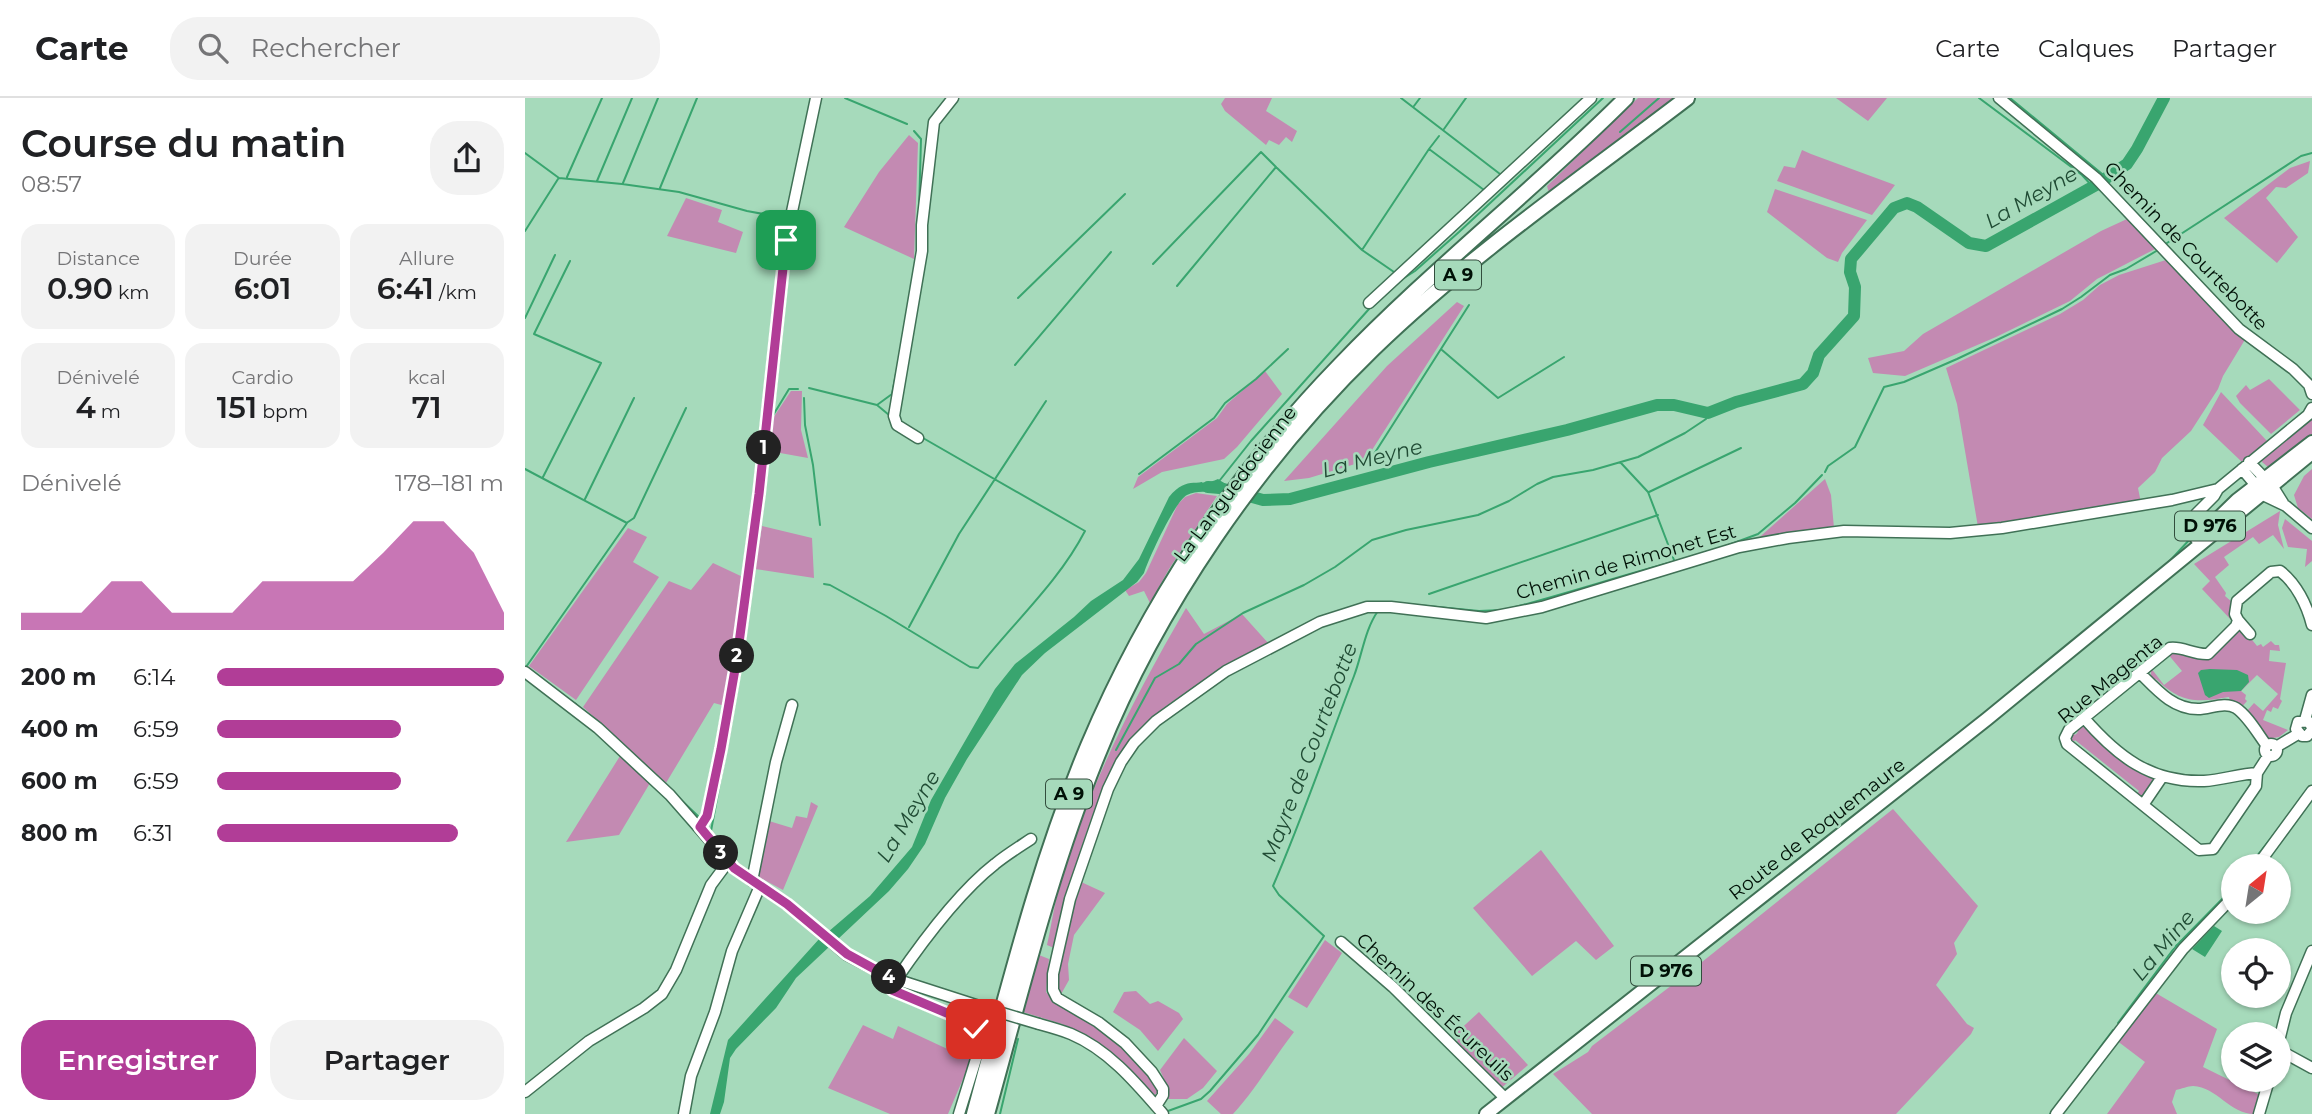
<!DOCTYPE html>
<html lang="fr">
<head>
<meta charset="utf-8">
<style>
  body { margin:0; font-family:Montserrat,sans-serif; background:#f2f2f2; color:#202124; height:100vh; display:flex; flex-direction:column; font-size:26px; white-space:nowrap }
  * { box-sizing:border-box; margin:0 }
  p { font-size:23px; color:#757577 }
  .icon { flex:none; width:38px; height:38px; fill:none; stroke:currentColor; stroke-width:2; stroke-linecap:round; stroke-linejoin:round }
  .map { position:relative; flex:1; overflow:hidden }
  .panel { display:flex; flex-direction:column; background:#fff; width:525px }
  .panel>* { flex:none }
  .needle { width:46px; rotate:30deg }
  .fabs { position:absolute; left:1696px; top:756px; display:grid; gap:14px }
  .fabs a { display:grid; place-items:center; width:70px; height:70px; border-radius:50%; background:#fff; box-shadow:0 2px 5px #0004; font-size:35px }
  .pin { position:absolute; display:grid; place-items:center; width:60px; height:60px; color:#fff; margin:-30px; border-radius:14px; box-shadow:0 4px 10px #0006 }
  .km { position:absolute; width:35px; height:35px; margin:-18px; border-radius:50%; background:#222; color:#fff; font-size:19px; line-height:35px; text-align:center }
  .round { display:grid; place-items:center; flex:none; width:74px; height:74px; border-radius:28px; background:#f2f2f2 }
  .summary { display:flex; align-items:center; justify-content:space-between; height:119px; padding:0 21px }
  h1 { font-size:38px; font-weight:600; line-height:52px }
  .stats { display:grid; grid-template-columns:repeat(3,1fr); gap:10px; height:119px; padding:7px 21px }
  .stats div { display:grid; align-content:center; border-radius:18px; background:#f2f2f2; text-align:center }
  .stats b { font-size:30px; font-weight:600 }
  .stats small { font-size:19px; font-weight:400 }
  .stats p { font-size:19px }
  .chart { height:196px; padding:14px 21px }
  .chart p { display:flex; justify-content:space-between }
  .chart svg { width:100%; height:126px; margin-top:7px; fill:#b13d97; opacity:.7 }
  .primary-button { display:flex; gap:14px; margin-top:auto; padding:14px 21px }
  .primary-button a { flex:1; height:80px; border-radius:28px; background:#b13d97; color:#fff; font-size:28px; font-weight:600; line-height:80px; text-align:center }
  .primary-button a+a { background:#f2f2f2; color:#202124 }
  ul { padding:0 21px; list-style:none; font-size:23px }
  li { display:grid; grid-template-columns:112px 84px 1fr; align-items:center; height:52px }
  li i { height:18px; border-radius:9px; background:#b13d97 }
  header { display:flex; align-items:center; gap:42px; box-sizing:border-box; height:98px; padding:0 35px; background:#fff; border-bottom:2px solid #e0e0e0 }
  header strong { font-size:33px }
  nav { display:flex; gap:38px; margin-inline-start:auto; font-size:24px }
  .search { width:490px; height:63px; background:#f2f2f2; display:flex; align-items:center; gap:18px; box-sizing:border-box; padding:0 24px; border-radius:28px; color:#757577; font-size:26px }
  main { display:flex; flex:1; min-height:0 }
  .map>svg:first-child { display:block }
  .green { fill:#c38ab2 }
  .water { fill:#39a56f }
  .lines { fill:none; stroke-linecap:round; stroke-linejoin:round }
  .stream { stroke:#39a56f; stroke-width:2 }
  .river { stroke:#39a56f; stroke-width:12 }
  .minor-casing { stroke:#407156; stroke-width:13 }
  .major-casing { stroke:#407156; stroke-width:16 }
  .highway-casing { stroke:#407156; stroke-width:18 }
  .minor { stroke:#fff; stroke-width:10 }
  .major { stroke:#fff; stroke-width:12 }
  .highway { stroke:#fff; stroke-width:14 }
  .minor-bridge-casing { stroke:#407156; stroke-width:13; stroke-linecap:butt }
  .minor-bridge { stroke:#fff; stroke-width:10 }
  .route-casing { stroke:#fff; stroke-width:14 }
  .route { stroke:#b13d97; stroke-width:9 }
  .labels { text-anchor:middle; dominant-baseline:central; stroke-width:5; stroke-linejoin:round; paint-order:stroke }
  .shield { fill:#a6dabb; stroke:#324d3d; stroke-width:2 }
  .shield-label { font-size:18px; font-weight:bold; fill:#011107 }
  .street-label { font-size:19px; fill:#011107; stroke:#a6dabb }
  .water-label { font-size:21px; font-style:italic; fill:#204b34; stroke:#a6dabb }
</style>
</head>
<body>
<header>
<strong>Carte</strong>
<div class="search"><svg class="icon" aria-label="search" viewBox="0 0 24 24"><circle cx="10" cy="10" r="6"/><path d="M15 15l6 6"/></svg>Rechercher</div>
<nav><a>Carte</a><a>Calques</a><a>Partager</a></nav>
</header>
<main>
<section class="panel">
<div class="summary"><div><h1>Course du matin</h1><p>08:57</p></div><a class="round"><svg class="icon" aria-label="share" viewBox="0 0 24 24"><path d="M12 15V3M7 8l5-5 5 5M5 13v7h14v-7"/></svg></a></div>
<div class="stats">
<div><p>Distance</p><b>0.90<small> km</small></b></div>
<div><p>Durée</p><b>6:01</b></div>
<div><p>Allure</p><b>6:41<small> /km</small></b></div>
</div>
<div class="stats">
<div><p>Dénivelé</p><b>4<small> m</small></b></div>
<div><p>Cardio</p><b>151<small> bpm</small></b></div>
<div><p>kcal</p><b>71</b></div>
</div>
<div class="chart"><p><span>Dénivelé</span>178–181 m</p>
<svg viewBox="0 0 160 44" preserveAspectRatio="none"><path d="M0 44V38L10 38L20 38L30 27L40 27L50 38L60 38L70 38L80 27L90 27L100 27L110 27L120 17L130 6L140 6L150 17L160 38V44z"/></svg>
</div>
<ul>
<li><b>200 m</b>6:14<i style="width:100%"></i></li>
<li><b>400 m</b>6:59<i style="width:64%"></i></li>
<li><b>600 m</b>6:59<i style="width:64%"></i></li>
<li><b>800 m</b>6:31<i style="width:84%"></i></li>
</ul>
<div class="primary-button"><a>Enregistrer</a><a>Partager</a></div>
</section>
<div class="map">
<svg width="1787" height="1016" viewBox="0 0 1787 1016">
  <rect width="100%" height="100%" fill="#a6dabb"/>
  <!-- green -->
  <path class="green" d="M700,0H747L741,13L772,33L767,44L761,39L754,47L744,42L741,47L700,13L696,6Z
    M1113,0H1151L1024,95L1022,88Z
    M1311,0H1362L1343,23Z
    M384,37L393,45L389,161L319,129L354,74Z
    M1277,52L1286,56L1370,87L1347,117L1252,83L1259,68L1270,70Z
    M1785,63L1783,75L1761,90L1751,89L1741,100L1773,139L1752,165L1699,120L1765,70Z
    M1250,91L1342,122L1317,155L1313,164L1302,160L1242,114Z
    M161,100L197,112L193,124L218,134L211,155L142,138Z
    M1602,121L1632,150L1572,181L1545,203L1471,239L1380,278L1348,275L1343,260L1379,253L1398,236L1576,133Z
    M1644,161L1721,240L1698,278L1693,291L1666,333L1637,360L1630,374L1613,390L1616,405L1453,429L1432,306L1421,270L1535,216L1558,202L1575,187L1594,177Z
    M932,204L939,208L840,363L784,380L759,383L862,268Z
    M740,273L757,296L712,349L699,361L637,374L608,391L613,379L692,320L702,306Z
    M1744,281L1775,312L1746,336L1715,305L1711,298L1721,287L1725,292Z
    M266,293H277L276,332L283,360L244,353L248,320Z
    M1696,294L1742,343L1717,364L1678,327Z
    M1787,321V337L1743,369L1737,364L1738,359Z
    M1787,371V421L1773,410L1769,397L1779,378Z
    M1300,381L1306,397L1309,430L1229,444Z
    M671,395L692,398L644,471L625,505L619,493L604,498L600,492L614,484L621,475L653,406L660,399Z
    M1755,413L1753,427L1759,451L1748,437L1734,446L1728,439L1699,459L1704,467L1690,479L1701,495L1700,498L1707,504L1708,524L1677,491L1685,483L1669,466Z
    M1760,421L1787,443V463L1780,469L1782,451L1763,449L1757,430Z
    M237,428L287,440L289,480L230,471Z
    M103,430L122,439L108,464L134,479L51,602L4,568Z
    M188,465L220,480L203,597L200,608L189,605L141,685L58,609L144,483L166,492Z
    M661,510L679,536L717,516L744,546C704,568 662,590 626,620C573,665 546,784 529,850L522,847C527,825 530,801 537,779C566,684 611,596 661,510Z
    M1714,529L1720,533L1732,548L1736,546L1738,549L1746,543L1750,547H1754L1755,553L1745,552L1744,563L1761,565L1755,601L1757,603L1753,611L1748,609L1746,614L1742,612L1738,622L1763,632L1754,639L1742,641L1721,614L1729,605L1738,613L1753,596L1732,577L1716,593L1721,597L1720,601L1722,603L1716,610L1705,603L1704,599C1671,605 1656,605 1631,581L1626,583V570L1639,587L1657,573L1642,555L1647,552L1673,560H1682Z
    M1558,628L1627,678L1630,682L1623,697L1616,701L1611,697L1614,693L1550,642L1547,646L1545,644L1547,633L1550,637L1553,634L1550,631Z
    M95,658L125,685L94,737L41,744Z
    M286,704L293,708L258,792L234,779L244,723L267,730L271,718L282,720Z
    M1368,711L1453,808L1429,845L1432,856L1411,887L1442,926L1449,930L1446,936L1371,1016H1067L1028,976L1063,954L1067,948L1172,868Z
    M1016,752L1089,848L1071,862L1051,843L1007,878L948,810Z
    M554,783L580,795L549,837L543,866L544,882L535,898L533,893L531,877Z
    M800,842L817,855L782,910L763,899Z
    M514,857L524,861L521,894C531,908 547,912 561,921C587,937 621,965 634,993L630,997L559,937L537,926L498,914Z
    M611,893L625,906L633,903L654,915L658,921L633,953L615,932L588,914L599,894Z
    M1629,894L1692,931L1678,969L1735,997L1729,1016C1705,1016 1692,989 1668,988C1663,988 1656,991 1651,992L1647,1004L1652,1016H1582L1620,964L1591,942Z
    M954,914L1003,967L974,992L930,946L933,942L928,938Z
    M750,920L769,934C748,961 731,991 708,1016H696L682,1003L724,956Z
    M338,927L368,941L373,928L446,962L423,1016H365L303,990Z
    M659,940L692,973L678,990L662,1001H643V990L635,972Z"/>
  <!-- water -->
  <path class="water" d="M693,381L702,387L696,396C686,394 672,392 662,397C650,403 624,460 619,475L612,484L520,555L497,577L442,661L420,700L400,746L383,771L364,793L312,842L303,834L345,798L387,749L406,702L470,591L490,566L549,519L566,503L598,482L614,461L644,399C663,376 674,390 693,381Z
    M1685,571L1712,572L1723,577L1724,584L1716,593L1698,594L1684,600L1680,597L1673,575L1676,572Z
    M1689,828L1697,833L1680,859L1667,851Z
    M295,840L305,848L271,880L251,910L211,951L205,960L199,1004L195,1016H185L203,942Z"/>
  <g class="lines">
    <!-- stream -->
    <path class="stream" d="M320,0L382,26
      M876,0L975,76
      M1454,0L1557,77L1568,89
      M1485,0L1582,80
      M889,8L895,0
      M919,31L941,0
      M389,33L396,41L394,114
      M1095,34L1134,0
      M914,38L904,51L959,92
      M0,55L34,80L97,86L154,94L222,113L260,120
      M751,69L837,152L869,174
      M42,79L77,0
      M72,83L107,0
      M98,85L133,0
      M135,90L172,0
      M0,133L33,81
      M1642,145L1776,58L1787,55
      M837,152L904,51
      M628,166L736,54L751,69L652,188
      M879,180L890,173L934,134L1078,0
      M493,200L600,96
      M0,220L30,157
      M917,252L973,300L1039,259
      M490,267L586,154
      M284,290L352,307L367,296L376,251
      M279,300L280,327L288,367L295,427
      M352,307L364,317
      M247,319L264,291H273
      M844,364L944,207
      M1096,365L1123,394L1149,462
      M0,371L102,425L1,569
      M1300,374L1303,368L1330,349L1359,289L1379,284L1432,261L1537,211L1556,199L1585,177L1601,171L1633,152
      M614,376L689,320L700,305L731,281L763,251
      M18,379L76,265L9,236L45,163
      M695,382L726,343L844,211
      M1124,394L1216,350
      M60,401L109,300
      M103,424L109,420L161,310
      M1198,449L1233,436L1270,405L1297,377
      M1641,467L1666,440
      M299,486L305,487L361,518L445,569L453,570C489,524 533,485 560,433L398,340
      M904,496L1133,417
      M861,504L954,513L977,512
      M983,511C1044,495 1104,475 1166,459
      M384,529L434,436L521,303
      M43,601L51,606
      M58,612L72,623
      M591,652L630,580L654,566L671,546L718,515L779,487L810,469L847,442L881,432L953,417L984,403L1012,386L1028,379L1068,372L1113,359L1160,335L1181,321L1183,315
      M153,699L174,719
      M186,733L202,647
      M1724,768L1761,721
      M1593,925L1650,849L1708,790
      M643,1013L676,1001L685,993L733,937L799,838L754,797L748,788C778,719 802,648 829,578C837,557 840,531 853,513
      M475,1016L493,941
      M1525,1016L1588,932"/>
    <!-- river -->
    <path class="river" d="M683,389L695,390L738,402L765,401L904,364L1042,332L1132,307H1149L1183,315L1211,304L1278,286L1288,275L1294,257L1329,218L1330,189L1325,174L1326,161L1369,110L1382,105L1392,109L1444,145L1461,148L1571,87L1602,66L1612,51L1639,0"/>
    <defs>
      <path id="minor" d="M1474,0L1571,80L1714,231L1768,271L1784,287L1787,296
        M844,205L1066,0
        M393,340L372,327L369,318L397,153V127L409,24L428,0
        M1724,364L1748,389L1758,405
        M1717,371L1740,398L1761,408L1787,430
        M1671,416L1689,398L1693,391
        M1713,522L1725,536
        M0,574L73,630L145,697L209,770L262,806L322,857L364,879L457,909
        M1615,575C1632,592 1648,611 1673,611C1685,611 1700,603 1711,610C1723,618 1733,636 1742,648
        M1559,620C1592,658 1626,685 1679,683C1697,682 1714,676 1732,675
        M1780,622L1787,597
        M1787,629L1783,623L1773,624L1771,631L1777,638H1782L1787,632
        M1740 652a6 6 0 1 1 12 0a6 6 0 1 1-12 0Z
        M1751,649L1773,636
        M1743,658L1732,675L1731,688L1688,751L1674,752L1542,646L1540,640L1544,632L1645,550C1657,548 1669,557 1683,556L1711,528L1713,522L1710,516L1712,503L1746,474L1755,473C1771,485 1782,507 1787,527
        M1618,707L1637,679
        M175,729L182,718L196,651L212,560L234,396L261,142L291,0
        M1732,768L1787,693
        M227,783L251,664L267,607
        M816,844L868,889L980,1000
        M364,879L367,892L443,924C451,931 456,936 455,948L434,1016
        M371,882C397,844 434,794 470,766C481,757 494,749 506,741
        M514,926C525,929 536,932 546,936C584,952 612,986 638,1016
        M1754,943L1761,915L1787,853
        M1754,952L1787,970
        M0,994L64,943L119,910L137,896L151,872L186,787L203,764
        M631,1008L638,997V991L627,974L600,945L573,924L532,900L528,892V876L545,801L583,691L596,664L609,645L631,623L701,573L795,524L842,509H866L961,520L1017,509L1214,449L1263,440L1319,433L1425,435L1477,430L1647,402L1693,391L1783,317L1787,310
        M159,1016L166,978L190,914L207,853L235,788
        M1531,1016L1658,851L1708,799
        M1734,1016L1744,982"/>
      <path id="major" d="M1672,441L1712,402L1787,344
        M961,1016L1462,621L1787,355"/>
      <path id="highway" d="M449,1016C483,892 513,767 563,648C622,508 709,376 815,267C905,173 1009,92 1101,0
        M462,1016C496,895 525,773 573,656C632,509 734,361 848,251C944,158 1056,81 1162,0"/>
    </defs>
    <!-- minor casing -->
    <use href="#minor" class="minor-casing"/>
    <!-- major casing -->
    <use href="#major" class="major-casing"/>
    <!-- highway casing -->
    <use href="#highway" class="highway-casing"/>
    <!-- minor -->
    <use href="#minor" class="minor"/>
    <!-- major -->
    <use href="#major" class="major"/>
    <!-- highway -->
    <use href="#highway" class="highway"/>
    <defs>
      <path id="minor-bridge" d="M457,909L514,926"/>
    </defs>
    <!-- minor-bridge casing -->
    <use href="#minor-bridge" class="minor-bridge-casing"/>
    <!-- minor-bridge -->
    <use href="#minor-bridge" class="minor-bridge"/>
  </g>
  <g class="lines">
    <defs>
      <path id="route" d="M261,142L234,396L212,560L196,651L182,718L175,729L209,770L262,806L322,856L364,879L367,892L443,924L451,931"/>
    </defs>
    <!-- route casing -->
    <use href="#route" class="route-casing"/>
    <!-- route -->
    <use href="#route" class="route"/>
  </g>
  <g class="labels">
    <!-- shield labels -->
    <g class="shield">
      <rect x="910" y="162.5" width="46" height="29" rx="5"/>
      <rect x="1650" y="413.5" width="70" height="29" rx="5"/>
      <rect x="521" y="681.5" width="46" height="29" rx="5"/>
      <rect x="1106" y="858.5" width="70" height="29" rx="5"/>
    </g>
    <g class="shield-label">
      <text x="933" y="177">A 9</text>
      <text x="1685" y="428">D 976</text>
      <text x="544" y="696">A 9</text>
      <text x="1141" y="873">D 976</text>
    </g>
    <!-- street labels -->
    <g class="street-label">
      <text transform="translate(1661 148) rotate(46)">Chemin de Courtebotte</text>
      <text transform="translate(710 386) rotate(-53)">La Languedocienne</text>
      <text transform="translate(1101 464) rotate(-16)">Chemin de Rimonet Est</text>
      <text transform="translate(1585 581) rotate(-39)">Rue Magenta</text>
      <text transform="translate(1292 731) rotate(-38)">Route de Roquemaure</text>
      <text transform="translate(910 909) rotate(43)">Chemin des Écureuils</text>
    </g>
    <!-- water labels -->
    <g class="water-label">
      <text transform="translate(1506 99) rotate(-30)">La Meyne</text>
      <text transform="translate(847 360) rotate(-14)">La Meyne</text>
      <text transform="translate(784 654) rotate(-69)">Mayre de Courtebotte</text>
      <text transform="translate(383 718) rotate(-59)">La Meyne</text>
      <text transform="translate(1638 847) rotate(-50)">La Mine</text>
    </g>
  </g>
</svg>
<div class="fabs">
<a><svg class="needle" viewBox="-14 -14 28 28"><path d="M0-13l5 13h-10z" fill="#e53935"/><path d="M0 13l5-13h-10z" fill="#757577"/></svg></a>
<a><svg class="icon" aria-label="locate" viewBox="0 0 24 24"><circle cx="12" cy="12" r="6"/><path d="M12 2v4M12 18v4M2 12h4M18 12h4"/></svg></a>
<a><svg class="icon" aria-label="layers" viewBox="0 0 24 24"><path d="M12 4l9 5-9 5-9-5zM3 14l9 5 9-5"/></svg></a>
</div>
<div class="pin" style="left:261px;top:142px;background:#1e9e55"><svg class="icon" aria-label="arrive" viewBox="0 0 24 24"><path d="M6 21V4h12l-3 4 3 4H6"/></svg></div>
<div class="pin" style="left:451px;top:931px;background:#d93025"><svg class="icon" aria-label="check" viewBox="0 0 24 24"><path d="M5 12l5 5 9-10"/></svg></div>
<b class="km" style="left:239px;top:350px">1</b>
<b class="km" style="left:212px;top:558px">2</b>
<b class="km" style="left:196px;top:755px">3</b>
<b class="km" style="left:364px;top:879px">4</b>
</div>
</main>
</body>
</html>
